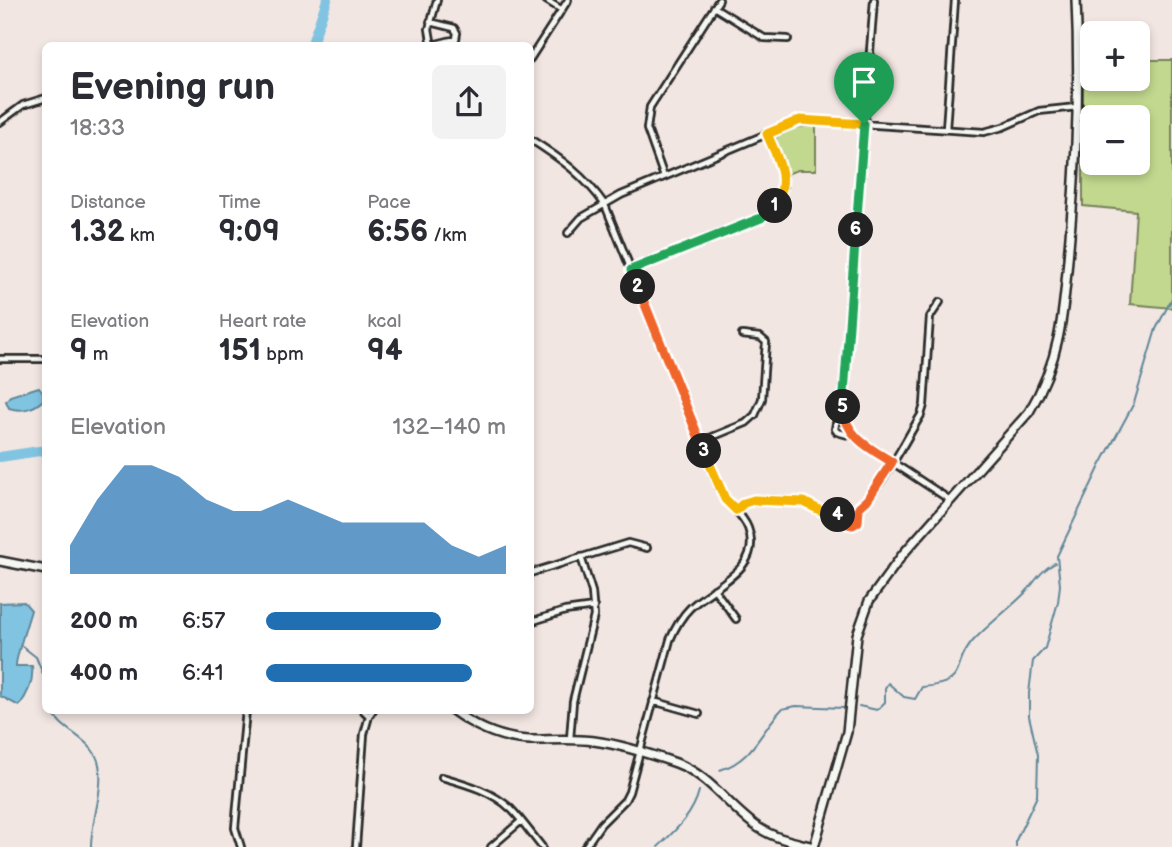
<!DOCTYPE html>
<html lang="en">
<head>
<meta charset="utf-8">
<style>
  body { margin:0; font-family:"Balsamiq Sans",sans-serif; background:#f2f2f3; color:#2b2b33; height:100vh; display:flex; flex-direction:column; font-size:26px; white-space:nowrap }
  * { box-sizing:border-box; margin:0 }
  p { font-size:23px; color:#7c7c81 }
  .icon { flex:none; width:38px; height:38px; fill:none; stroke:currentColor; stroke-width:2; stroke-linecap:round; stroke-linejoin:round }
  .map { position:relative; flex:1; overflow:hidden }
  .drawer { position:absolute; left:42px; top:42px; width:492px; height:672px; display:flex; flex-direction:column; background:#fff; border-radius:10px; box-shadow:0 4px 10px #0003 }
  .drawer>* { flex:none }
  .controls { position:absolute; left:1080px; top:21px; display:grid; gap:14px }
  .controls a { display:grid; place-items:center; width:70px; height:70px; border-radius:10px; background:#fff; box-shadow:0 4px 10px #0003; font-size:35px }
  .pin { position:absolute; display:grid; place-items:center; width:60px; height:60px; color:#fff; margin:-72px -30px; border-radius:50% 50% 50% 0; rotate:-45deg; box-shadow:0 0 7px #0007 }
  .pin .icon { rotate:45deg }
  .km { position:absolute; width:35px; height:35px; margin:-18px; border-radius:50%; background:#222; color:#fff; font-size:19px; line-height:35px; text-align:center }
  .round { display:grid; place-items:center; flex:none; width:74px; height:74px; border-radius:10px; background:#f2f2f3 }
  .head { display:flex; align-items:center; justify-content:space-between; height:119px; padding:0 28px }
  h1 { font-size:38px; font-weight:700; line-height:52px }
  .stats { display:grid; grid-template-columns:repeat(3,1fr); gap:10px; height:119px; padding:7px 28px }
  .stats div { display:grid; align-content:center }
  .stats b { font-size:30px; font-weight:700 }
  .stats small { font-size:19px; font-weight:400 }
  .stats p { font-size:19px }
  .chart { height:196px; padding:14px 28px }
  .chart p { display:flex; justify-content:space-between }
  .chart svg { width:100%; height:126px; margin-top:7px; fill:#1f6fb2; opacity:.7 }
  ul { padding:0 28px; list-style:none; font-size:23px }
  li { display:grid; grid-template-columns:112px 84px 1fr; align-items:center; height:52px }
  li i { height:18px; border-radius:9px; background:#1f6fb2 }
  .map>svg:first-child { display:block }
  .green { fill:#c2d88e; stroke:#76825c; stroke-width:2; fill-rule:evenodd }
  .water { fill:#81c4e2; stroke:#5f8799; stroke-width:2 }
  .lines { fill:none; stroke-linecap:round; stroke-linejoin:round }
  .stream { stroke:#5f8799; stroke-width:2 }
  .river { stroke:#81c4e2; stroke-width:10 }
  .street-casing { stroke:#2b2b2b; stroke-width:10 }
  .secondary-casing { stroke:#2b2b2b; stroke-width:12 }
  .street { stroke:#f6f6f2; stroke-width:4.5 }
  .secondary { stroke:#f6f6f2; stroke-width:7 }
  .split-1-casing { stroke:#fff; stroke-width:14 }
  .split-2-casing { stroke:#fff; stroke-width:14 }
  .split-3-casing { stroke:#fff; stroke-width:14 }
  .split-4-casing { stroke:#fff; stroke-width:14 }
  .split-5-casing { stroke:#fff; stroke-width:14 }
  .split-6-casing { stroke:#fff; stroke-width:14 }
  .split-7-casing { stroke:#fff; stroke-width:14 }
  .split-1 { stroke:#f5b400; stroke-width:9 }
  .split-2 { stroke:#22a559; stroke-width:9 }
  .split-3 { stroke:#f0652b; stroke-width:9 }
  .split-4 { stroke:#f5b400; stroke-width:9 }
  .split-5 { stroke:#f0652b; stroke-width:9 }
  .split-6 { stroke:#22a559; stroke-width:9 }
  .split-7 { stroke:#22a559; stroke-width:9 }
</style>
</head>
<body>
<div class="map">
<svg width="1172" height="847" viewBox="0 0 1172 847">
  <rect width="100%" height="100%" fill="#f2e6e2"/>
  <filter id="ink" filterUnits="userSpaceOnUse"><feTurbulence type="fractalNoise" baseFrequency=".0143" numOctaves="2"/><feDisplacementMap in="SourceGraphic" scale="14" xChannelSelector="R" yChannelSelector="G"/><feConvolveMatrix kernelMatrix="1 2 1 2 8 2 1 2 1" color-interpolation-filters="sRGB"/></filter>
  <g filter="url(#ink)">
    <!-- green -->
    <path class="green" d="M1083,59H1092V79H1138V60H1172V308L1130,304L1136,211L1083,206ZM1092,117H1138V163H1092Z
      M816,124V170H798L786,174L775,142L777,136L794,128Z"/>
    <!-- water -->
    <path class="water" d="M39,387L43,392V400C34,409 21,412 9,408L6,401L10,396Z
      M24,602L31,610C28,621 15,659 16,666H32C34,681 28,694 19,706L0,696V603Z"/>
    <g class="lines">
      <!-- stream -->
      <path class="stream" d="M22,646L36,657L46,681
        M859,706L877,710L885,702V688L888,683L904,697L915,699L922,687C971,683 950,666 973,641C989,624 1008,610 1025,593C1035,582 1041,570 1055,563
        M51,710C61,730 81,734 93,751C111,775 90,820 91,847
        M720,770C753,760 760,732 782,709L796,706L843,708
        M658,847C676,830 693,815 699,791
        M1016,847V840L1037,796L1038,755L1029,716V693L1033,661L1045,648L1058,602L1060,585L1057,556L1100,466L1134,403L1156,329L1172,298"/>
      <!-- river -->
      <path class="river" d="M311,46L327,0
        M0,457L46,450"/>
      <defs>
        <path id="street" d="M546,0L562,10
          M874,0L843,396L846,422L857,439L950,500
          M714,7L764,38L788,39
          M430,22L454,28L457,33L456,39L432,45
          M432,46L429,29L437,0
          M530,59L568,0
          M0,122L23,105L46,98
          M946,129L955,0
          M530,139C560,158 585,176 605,205L715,479C718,485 721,492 725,498C732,508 743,515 748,528C764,569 713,585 690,608C680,618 675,628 670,640L629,792L625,800L601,824L585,847
          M664,177L647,129L650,107L719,0
          M568,233L581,218L621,195L800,120L984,132L1003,127L1039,111L1077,107
          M631,270L762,218C796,193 782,166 767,134
          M0,359H46
          M844,415L836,423L835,429L837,432L848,435L853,433
          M700,442L746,423L755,415L762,399L766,342L760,337L742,335
          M736,510C740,507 744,503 749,501C757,498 793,500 803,502C821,507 831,523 853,511C877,498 906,439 921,415L924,405L930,317L940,302
          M843,515L848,524L853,525L858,522L859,507
          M530,573L628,543L647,548
          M714,589L736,619
          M530,622L565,611L594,607
          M653,701L699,714
          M363,710L369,716
          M570,739L573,701L594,616L592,592L581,557
          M442,777C466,784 492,791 511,809C522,820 532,835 542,847
          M241,847L235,828L246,710
          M356,847L364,734L369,716L373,710
          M491,847L520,822"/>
        <path id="secondary" d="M0,561L46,570
          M452,710C475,727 501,739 530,740C551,740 573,738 594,741C617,744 653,755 676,763C711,776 729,808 759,828C776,839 795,842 814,847L847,732L857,635L869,601L903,554L1029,412C1064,354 1064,302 1070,236C1077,155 1080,82 1076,0"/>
      </defs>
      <!-- street casing -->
      <use href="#street" class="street-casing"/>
      <!-- secondary casing -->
      <use href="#secondary" class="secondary-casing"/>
      <!-- street -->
      <use href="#street" class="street"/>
      <!-- secondary -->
      <use href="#secondary" class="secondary"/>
    </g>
  </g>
  <g class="lines" filter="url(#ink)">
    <defs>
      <path id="split-1" d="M775,206C791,180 778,159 767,134L800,120L864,124"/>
      <path id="split-2" d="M638,287L631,270L761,218L775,206"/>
      <path id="split-3" d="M638,287L704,451"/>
      <path id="split-4" d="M704,451L725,499L736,510L744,503L754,500L804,502L827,514L838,515"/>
      <path id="split-5" d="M838,515L844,514L848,524L853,525L858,522L859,507L867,500L892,462C869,448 845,436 843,407"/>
      <path id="split-6" d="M843,407L856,230"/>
      <path id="split-7" d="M856,230L864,124"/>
    </defs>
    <!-- split-1 casing -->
    <use href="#split-1" class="split-1-casing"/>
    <!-- split-2 casing -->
    <use href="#split-2" class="split-2-casing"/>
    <!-- split-3 casing -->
    <use href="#split-3" class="split-3-casing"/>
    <!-- split-4 casing -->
    <use href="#split-4" class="split-4-casing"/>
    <!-- split-5 casing -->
    <use href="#split-5" class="split-5-casing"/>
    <!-- split-6 casing -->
    <use href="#split-6" class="split-6-casing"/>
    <!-- split-7 casing -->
    <use href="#split-7" class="split-7-casing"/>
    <!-- split-1 -->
    <use href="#split-1" class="split-1"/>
    <!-- split-2 -->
    <use href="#split-2" class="split-2"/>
    <!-- split-3 -->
    <use href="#split-3" class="split-3"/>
    <!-- split-4 -->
    <use href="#split-4" class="split-4"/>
    <!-- split-5 -->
    <use href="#split-5" class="split-5"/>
    <!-- split-6 -->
    <use href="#split-6" class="split-6"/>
    <!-- split-7 -->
    <use href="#split-7" class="split-7"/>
  </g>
</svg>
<div class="controls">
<a>+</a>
<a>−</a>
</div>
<div class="pin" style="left:864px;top:124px;background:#1e9e55"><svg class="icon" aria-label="arrive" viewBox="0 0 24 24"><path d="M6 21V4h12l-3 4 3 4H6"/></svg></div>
<b class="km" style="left:775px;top:206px">1</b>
<b class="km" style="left:638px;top:287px">2</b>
<b class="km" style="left:704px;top:451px">3</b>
<b class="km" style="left:838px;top:515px">4</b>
<b class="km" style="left:843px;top:407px">5</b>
<b class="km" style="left:856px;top:230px">6</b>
<section class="drawer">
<div class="head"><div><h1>Evening run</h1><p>18:33</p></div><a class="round"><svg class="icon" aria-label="share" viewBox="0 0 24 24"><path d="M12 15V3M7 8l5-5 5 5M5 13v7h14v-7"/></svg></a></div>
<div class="stats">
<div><p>Distance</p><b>1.32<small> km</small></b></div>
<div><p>Time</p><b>9:09</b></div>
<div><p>Pace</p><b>6:56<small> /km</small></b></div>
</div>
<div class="stats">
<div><p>Elevation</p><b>9<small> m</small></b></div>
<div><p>Heart rate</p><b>151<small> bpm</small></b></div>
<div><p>kcal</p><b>94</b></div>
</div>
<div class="chart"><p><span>Elevation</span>132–140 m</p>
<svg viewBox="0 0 160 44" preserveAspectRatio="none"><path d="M0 44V34L10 18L20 6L30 6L40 10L50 18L60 22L70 22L80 18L90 22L100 26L110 26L120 26L130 26L140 34L150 38L160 34V44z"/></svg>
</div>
<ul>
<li><b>200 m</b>6:57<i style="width:73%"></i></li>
<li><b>400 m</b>6:41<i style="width:86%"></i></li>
</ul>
</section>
</div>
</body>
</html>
